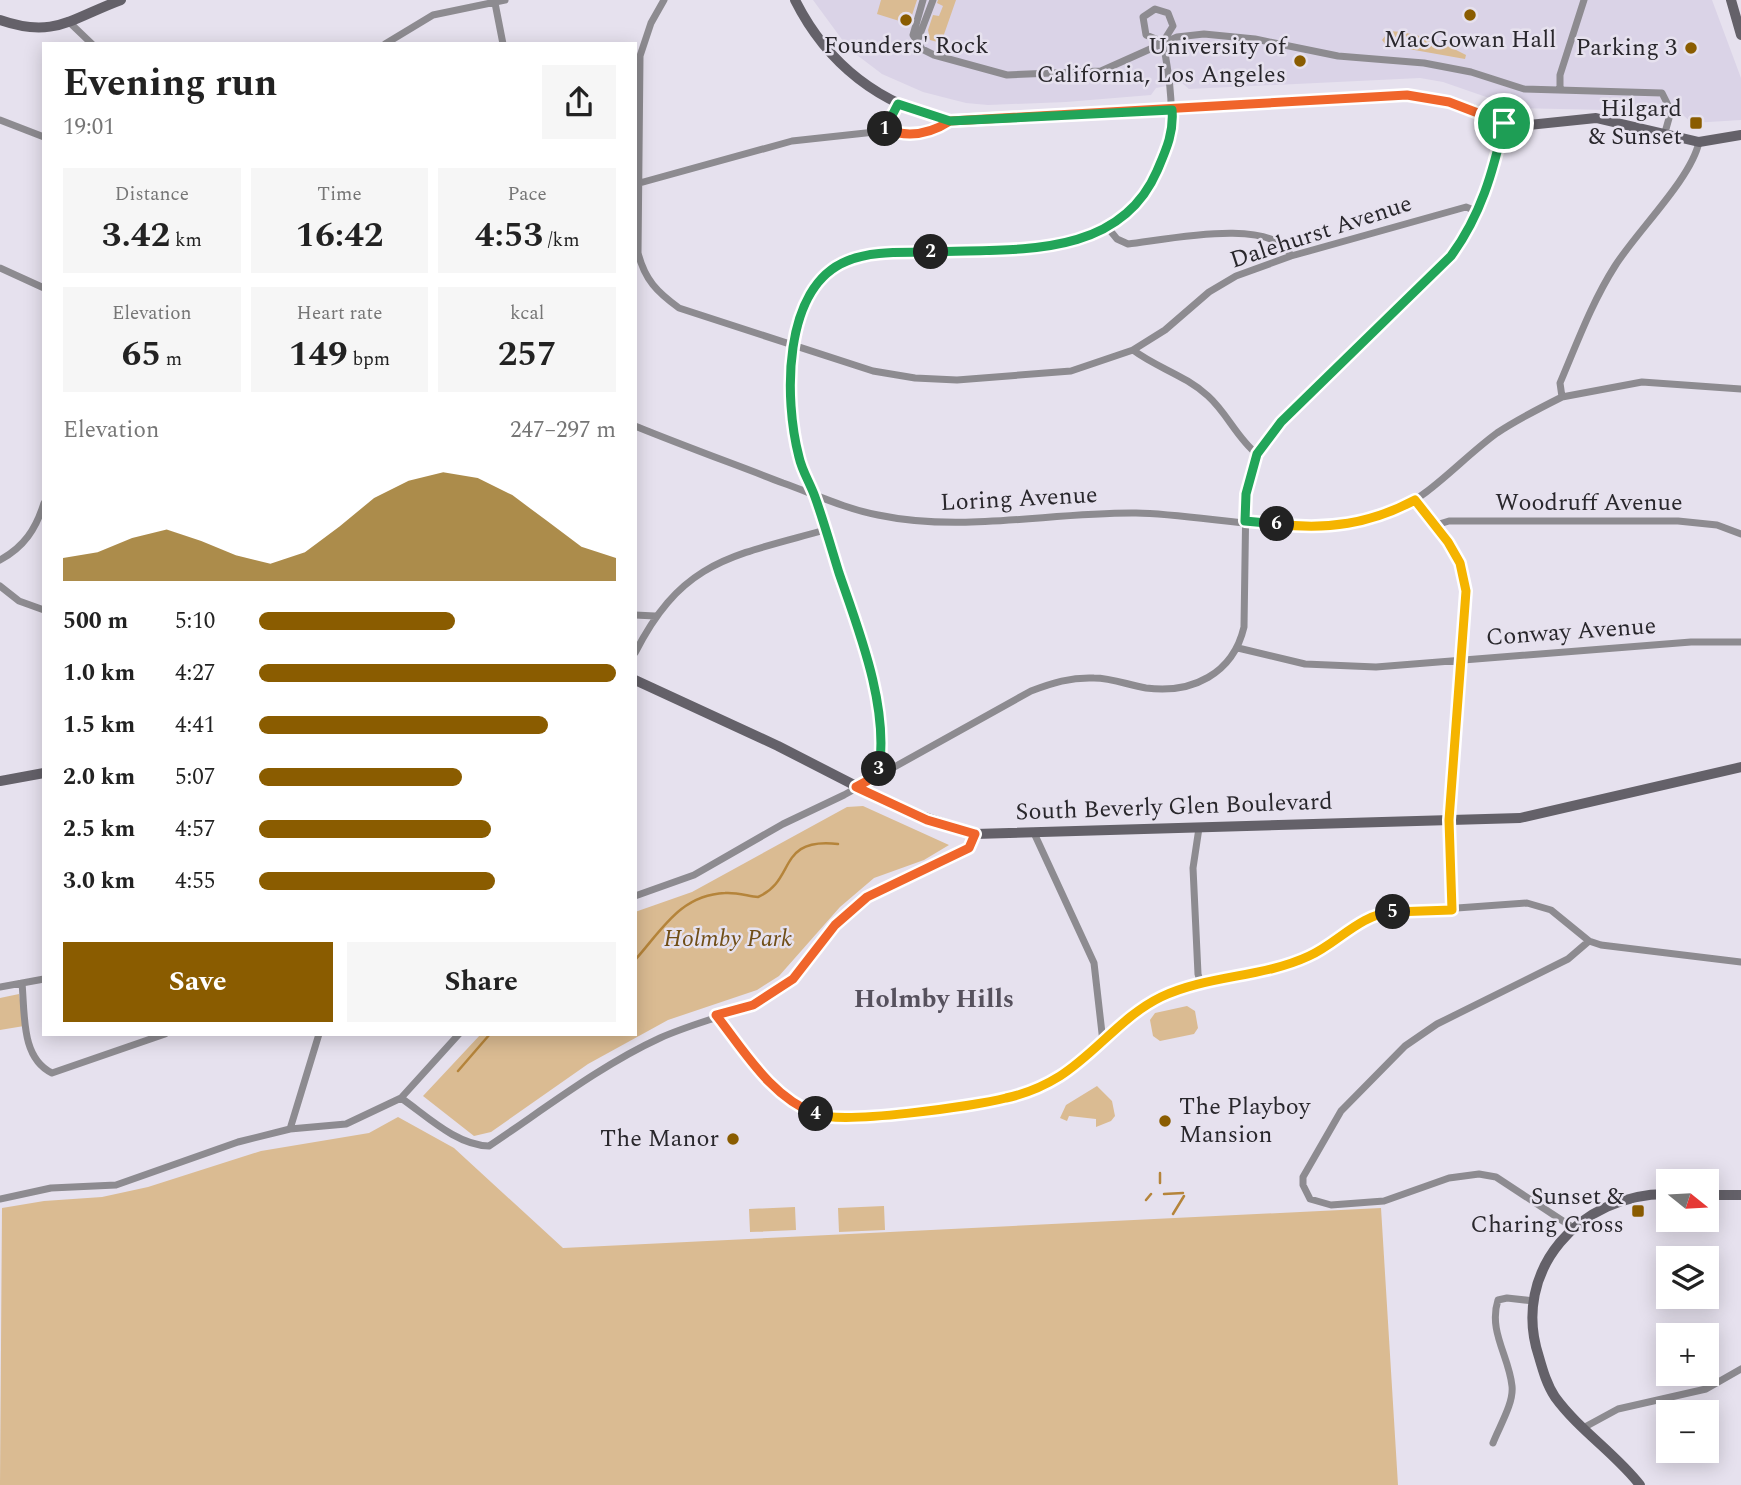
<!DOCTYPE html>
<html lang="en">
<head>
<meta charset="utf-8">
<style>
  body { margin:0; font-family:Spectral,serif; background:#f6f6f6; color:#222; height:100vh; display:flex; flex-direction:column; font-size:26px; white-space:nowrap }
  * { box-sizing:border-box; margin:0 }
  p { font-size:23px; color:#767676 }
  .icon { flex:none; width:38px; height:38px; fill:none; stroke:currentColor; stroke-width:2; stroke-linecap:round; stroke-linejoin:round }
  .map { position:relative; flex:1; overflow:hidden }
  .details { position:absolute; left:42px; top:42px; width:595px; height:994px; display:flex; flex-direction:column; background:#fff; border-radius:0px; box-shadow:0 4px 18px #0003 }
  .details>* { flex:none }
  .needle { width:46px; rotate:108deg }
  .fabs { position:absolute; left:1656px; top:1169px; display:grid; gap:14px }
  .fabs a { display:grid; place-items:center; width:63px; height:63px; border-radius:0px; background:#fff; box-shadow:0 4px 18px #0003; font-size:35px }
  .pin { position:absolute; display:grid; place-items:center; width:60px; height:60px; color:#fff; margin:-30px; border:4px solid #fff; border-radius:50%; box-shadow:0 2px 7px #0007 }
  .km { position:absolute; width:35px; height:35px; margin:-18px; border-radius:50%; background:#222; color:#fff; font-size:19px; line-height:35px; text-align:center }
  .round { display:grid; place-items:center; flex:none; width:74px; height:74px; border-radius:0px; background:#f6f6f6 }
  .summary { display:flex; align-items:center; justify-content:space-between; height:119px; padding:0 21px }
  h1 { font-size:38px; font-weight:700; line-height:52px }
  .stats { display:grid; grid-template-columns:repeat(3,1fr); gap:10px; height:119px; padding:7px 21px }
  .stats div { display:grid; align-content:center; border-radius:0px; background:#f6f6f6; text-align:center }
  .stats b { font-size:35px; font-weight:700 }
  .stats small { font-size:19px; font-weight:400 }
  .stats p { font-size:19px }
  .chart { height:196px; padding:14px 21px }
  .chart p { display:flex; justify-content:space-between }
  .chart svg { width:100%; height:126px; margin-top:7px; fill:#8a5c00; opacity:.7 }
  .cta { display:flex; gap:14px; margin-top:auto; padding:14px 21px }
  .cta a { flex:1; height:80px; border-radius:0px; background:#8a5c00; color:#fff; font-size:28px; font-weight:700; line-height:80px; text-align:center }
  .cta a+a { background:#f6f6f6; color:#222 }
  ul { padding:0 21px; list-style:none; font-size:23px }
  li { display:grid; grid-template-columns:112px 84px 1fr; align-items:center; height:52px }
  li i { height:18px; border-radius:9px; background:#8a5c00 }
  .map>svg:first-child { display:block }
  .built { fill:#dad3e7 }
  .green { fill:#dabb92 }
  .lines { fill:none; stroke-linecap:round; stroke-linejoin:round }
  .stream { stroke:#b5843a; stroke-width:2.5 }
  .street { stroke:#8d8b90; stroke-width:7 }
  .secondary { stroke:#646169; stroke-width:10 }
  .split-1-casing { stroke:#fff; stroke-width:14 }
  .split-2-casing { stroke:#fff; stroke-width:14 }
  .split-3-casing { stroke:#fff; stroke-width:14 }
  .split-4-casing { stroke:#fff; stroke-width:14 }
  .split-5-casing { stroke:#fff; stroke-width:14 }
  .split-6-casing { stroke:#fff; stroke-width:14 }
  .split-7-casing { stroke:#fff; stroke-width:14 }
  .split-1 { stroke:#f0652b; stroke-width:9 }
  .split-2 { stroke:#22a559; stroke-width:9 }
  .split-3 { stroke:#22a559; stroke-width:9 }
  .split-4 { stroke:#f0652b; stroke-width:9 }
  .split-5 { stroke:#f5b400; stroke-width:9 }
  .split-6 { stroke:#f5b400; stroke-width:9 }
  .split-7 { stroke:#22a559; stroke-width:9 }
  .poi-dot { fill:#8a5c00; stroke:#e6e1ee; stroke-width:2.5 }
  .labels { text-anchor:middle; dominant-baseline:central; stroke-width:5; stroke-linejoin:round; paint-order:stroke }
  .poi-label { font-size:24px; fill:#29272c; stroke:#e6e1ee; text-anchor:end }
  .street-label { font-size:24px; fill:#29272c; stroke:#e6e1ee }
  .park-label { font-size:24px; font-style:italic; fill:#704e17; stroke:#e6e1ee }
  .neighbourhood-label { font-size:26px; font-weight:bold; fill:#56515d; stroke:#e6e1ee }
</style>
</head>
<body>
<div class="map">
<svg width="1741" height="1485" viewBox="0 0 1741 1485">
  <rect width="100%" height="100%" fill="#e6e1ee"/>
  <!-- built -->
  <path class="built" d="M813,0H1712L1741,78V120L1692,123L1684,116L1660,111L1518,108L1443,82L1420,78L1189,89L1182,83L1156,88L1151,95L1066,102L988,105L966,103L923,92L882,74L849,49Z"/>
  <!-- green -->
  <path class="green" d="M881,0H917L909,24L877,14Z
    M938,0H956L941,43L930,40L928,30L933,15L939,16L943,6L937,3Z
    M1389,31C1415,32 1443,43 1466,55L1465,59L1386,45L1382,40Z
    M863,806L949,845L924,860L874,878L840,907L779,976L757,990L668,1020L588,1064L491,1132L474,1136L423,1096L481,1034H635V912L692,892L847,807Z
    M19,994L24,1026L0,1030V998Z
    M1187,1006L1195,1011L1198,1028L1194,1034L1160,1041L1153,1036L1150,1020L1155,1013Z
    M1097,1086L1112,1101L1115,1116L1111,1121L1096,1127V1119L1069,1116L1067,1121L1060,1118L1066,1105Z
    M398,1117L454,1148L563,1248L1381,1208L1398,1485H0L2,1208L44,1201L102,1197L148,1187L261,1151L369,1133Z
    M884,1206L885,1230L839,1232L838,1208Z
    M795,1207L796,1230L750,1232L749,1209Z"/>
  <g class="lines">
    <!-- stream -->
    <path class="stream" d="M635,960C662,930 680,895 725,893C736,892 748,896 758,897C797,880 776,837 838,844
      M458,1071L490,1034
      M1160,1173V1183
      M1164,1194L1183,1193
      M1146,1200L1151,1194
      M1173,1214L1184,1196"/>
    <!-- street -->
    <path class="street" d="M664,0L651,23L640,56L638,253C645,280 657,292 679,308L873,371L915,378L957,380L1071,371L1133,350L1165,330L1209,292L1236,276L1291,256L1466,207L1479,212
      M923,0L913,35L922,49L934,55L1007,75L1101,71L1177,37L1204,34L1255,39L1338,56L1424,63L1471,72L1524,89L1662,93L1671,111L1664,136
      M495,3L503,44
      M1155,9L1168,13L1173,26L1163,42L1146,35L1143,17Z
      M68,21L92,44
      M917,42L933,0
      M385,44L433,15L505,0
      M1560,89V75L1584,0
      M0,120L44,137
      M883,128C907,138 929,135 950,121
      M636,184L792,141L875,132L891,120L898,104
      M1108,228L1117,239L1128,244C1165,240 1274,216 1291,256
      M0,268L44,288
      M1133,350C1157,368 1185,375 1208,396C1227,413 1237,438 1257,454
      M1562,397L1642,382L1741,389
      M635,426C684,446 734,464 783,483C814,494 846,509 878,515C963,533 1050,512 1136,513C1211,514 1319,544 1388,515C1431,496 1460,460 1497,433C1518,419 1540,408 1562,397L1560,383C1577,343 1592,302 1615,266C1637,231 1691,179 1699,142
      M1415,500C1438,530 1460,553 1466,591L1449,820L1452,910
      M1436,525L1449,521H1678L1717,525L1741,534
      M0,560C24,547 36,529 44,503
      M0,586L19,601L44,610
      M635,615L655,616
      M1238,648L1305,664L1376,667L1691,642H1741
      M635,653C682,560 732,556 825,530
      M878,775C889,706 860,634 838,569C830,544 823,518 814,494C809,482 803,471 799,459C788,424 792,391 794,354C795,332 800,302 815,284C857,232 996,258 1060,246C1090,240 1116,225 1137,202C1181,154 1174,102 1163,42
      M1199,828L1193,868L1198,974L1201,984
      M1034,833L1094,963L1103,1042
      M635,896L694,875L783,824L844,795L1031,691C1052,683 1071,677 1094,678C1112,678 1128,685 1146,688C1192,694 1233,674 1244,627L1246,494L1257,454L1281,422L1451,256C1481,215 1493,172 1504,123
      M22,983C25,1015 21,1058 52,1073L165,1034
      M0,987L44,979
      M716,1015L780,1093L821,1116L852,1119L989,1102L1034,1089L1078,1064L1142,1008L1160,998L1198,984L1309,957L1358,924L1388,913L1527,903L1551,910L1589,941L1601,945L1741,962
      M401,1098C427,1116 456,1145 489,1146C543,1110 601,1065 660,1038C697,1021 739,1014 774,993C802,976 815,946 838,923C872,890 914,874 957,856L969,848L975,834
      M290,1129L319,1034
      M0,1199L51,1188L116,1185L238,1142L290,1129L346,1124L401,1098L459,1034
      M1572,1227L1496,1177L1479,1174L1449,1178L1384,1201L1331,1205L1310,1199L1303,1185V1177L1341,1111L1405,1046L1437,1024L1568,959L1589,941
      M1583,1428L1618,1409L1706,1389L1741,1369
      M1493,1443C1499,1427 1514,1403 1512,1386C1509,1356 1488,1331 1498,1300L1507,1298L1534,1301"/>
    <!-- secondary -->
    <path class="secondary" d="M795,0C827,64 880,105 950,121L1407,95L1449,101L1519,126L1596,118L1699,142L1741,135
      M1731,0L1741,35
      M0,20C54,39 72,18 121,0
      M635,680L778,746L901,809L975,834L1520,818L1741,767
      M0,781L44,773
      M1706,1195H1741
      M1640,1485C1615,1453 1579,1430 1555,1397C1547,1385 1543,1371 1539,1357C1510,1270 1581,1193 1668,1194"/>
  </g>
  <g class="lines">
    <defs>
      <path id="split-1" d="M885,129C908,138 930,134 950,121L1407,95L1449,102L1504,123"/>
      <path id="split-2" d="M885,129L898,104L950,121L1172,110C1174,133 1166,150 1157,171C1118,261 1012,248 931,252"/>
      <path id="split-3" d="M879,769C889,707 859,631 839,573C831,547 824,522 815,497C810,483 802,471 799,457C784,400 782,287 847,261C873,250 904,253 931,252"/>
      <path id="split-4" d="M816,1114C771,1097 745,1052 716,1015L753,1005L793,979L835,925L867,897L969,848L975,834L927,820L856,787L878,775L879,769"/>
      <path id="split-5" d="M816,1114C843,1125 974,1106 1006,1098C1025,1094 1044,1086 1060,1076C1096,1053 1122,1016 1161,997C1207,975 1262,978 1309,956C1338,943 1360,914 1393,912"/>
      <path id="split-6" d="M1277,524C1327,530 1370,524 1415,500L1448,542L1460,563L1466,591L1449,820L1452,910L1393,912"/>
      <path id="split-7" d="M1277,524L1245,521L1246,494L1257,454L1281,422L1451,256C1481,215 1493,172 1504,123"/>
    </defs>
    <!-- split-1 casing -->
    <use href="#split-1" class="split-1-casing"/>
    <!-- split-2 casing -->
    <use href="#split-2" class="split-2-casing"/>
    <!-- split-3 casing -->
    <use href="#split-3" class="split-3-casing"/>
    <!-- split-4 casing -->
    <use href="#split-4" class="split-4-casing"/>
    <!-- split-5 casing -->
    <use href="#split-5" class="split-5-casing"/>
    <!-- split-6 casing -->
    <use href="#split-6" class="split-6-casing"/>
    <!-- split-7 casing -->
    <use href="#split-7" class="split-7-casing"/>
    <!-- split-1 -->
    <use href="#split-1" class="split-1"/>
    <!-- split-2 -->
    <use href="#split-2" class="split-2"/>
    <!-- split-3 -->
    <use href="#split-3" class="split-3"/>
    <!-- split-4 -->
    <use href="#split-4" class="split-4"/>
    <!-- split-5 -->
    <use href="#split-5" class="split-5"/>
    <!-- split-6 -->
    <use href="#split-6" class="split-6"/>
    <!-- split-7 -->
    <use href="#split-7" class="split-7"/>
  </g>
  <!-- markers -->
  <g class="poi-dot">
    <circle cx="1470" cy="15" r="7"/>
    <circle cx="906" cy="20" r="7"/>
    <circle cx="1691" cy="48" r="7"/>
    <circle cx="1300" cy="61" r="7"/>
    <rect x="1689" y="116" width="14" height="14" rx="3.5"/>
    <circle cx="1165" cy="1121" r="7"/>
    <circle cx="733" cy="1139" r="7"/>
    <rect x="1631" y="1204" width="14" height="14" rx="3.5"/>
  </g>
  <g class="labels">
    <!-- poi labels -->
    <g class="poi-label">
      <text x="1470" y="40" text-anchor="middle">MacGowan Hall</text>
      <text x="906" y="46" text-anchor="middle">Founders' Rock</text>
      <text x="1286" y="47">University of<tspan x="1286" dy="28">California, Los Angeles</tspan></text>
      <text x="1677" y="48">Parking 3</text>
      <text x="1682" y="109">Hilgard<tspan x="1682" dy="28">&amp; Sunset</tspan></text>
      <text x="1179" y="1107" text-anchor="start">The Playboy<tspan x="1179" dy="28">Mansion</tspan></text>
      <text x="719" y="1139">The Manor</text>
      <text x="1624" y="1197">Sunset &amp;<tspan x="1624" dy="28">Charing Cross</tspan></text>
    </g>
    <!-- street labels -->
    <g class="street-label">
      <text transform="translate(1321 232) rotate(-18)">Dalehurst Avenue</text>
      <text transform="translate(1019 499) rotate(-3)">Loring Avenue</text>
      <text x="1589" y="503">Woodruff Avenue</text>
      <text transform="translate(1571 632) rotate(-4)">Conway Avenue</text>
      <text transform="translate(1174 807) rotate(-2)">South Beverly Glen Boulevard</text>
    </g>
    <!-- park labels -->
    <g class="park-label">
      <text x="728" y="939">Holmby Park</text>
    </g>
    <!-- neighbourhood labels -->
    <g class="neighbourhood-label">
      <text x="934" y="999">Holmby Hills</text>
    </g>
  </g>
</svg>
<div class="fabs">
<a><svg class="needle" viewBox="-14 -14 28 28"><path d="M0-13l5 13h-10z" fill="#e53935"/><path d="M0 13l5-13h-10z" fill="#767676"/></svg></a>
<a><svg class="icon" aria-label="layers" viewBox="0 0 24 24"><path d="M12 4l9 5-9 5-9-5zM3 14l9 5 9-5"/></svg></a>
<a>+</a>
<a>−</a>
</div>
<div class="pin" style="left:1504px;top:123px;background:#1e9e55"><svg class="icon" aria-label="arrive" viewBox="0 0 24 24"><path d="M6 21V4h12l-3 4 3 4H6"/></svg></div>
<b class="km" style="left:885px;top:129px">1</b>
<b class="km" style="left:931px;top:252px">2</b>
<b class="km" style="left:879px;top:769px">3</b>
<b class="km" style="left:816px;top:1114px">4</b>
<b class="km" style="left:1393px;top:912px">5</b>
<b class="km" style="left:1277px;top:524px">6</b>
<section class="details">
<div class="summary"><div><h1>Evening run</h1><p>19:01</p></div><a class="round"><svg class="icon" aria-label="share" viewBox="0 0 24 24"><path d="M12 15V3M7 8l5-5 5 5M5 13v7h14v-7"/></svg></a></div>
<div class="stats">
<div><p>Distance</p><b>3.42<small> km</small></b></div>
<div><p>Time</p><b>16:42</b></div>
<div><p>Pace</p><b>4:53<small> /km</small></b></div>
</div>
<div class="stats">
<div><p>Elevation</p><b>65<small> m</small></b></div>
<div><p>Heart rate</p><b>149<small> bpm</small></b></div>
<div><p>kcal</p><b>257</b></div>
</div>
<div class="chart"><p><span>Elevation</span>247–297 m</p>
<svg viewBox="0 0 160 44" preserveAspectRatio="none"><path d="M0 44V36L10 34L20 29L30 26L40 30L50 35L60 38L70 34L80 25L90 15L100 9L110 6L120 8L130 14L140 23L150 32L160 36V44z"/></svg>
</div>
<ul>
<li><b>500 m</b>5:10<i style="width:55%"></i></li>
<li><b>1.0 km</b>4:27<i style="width:100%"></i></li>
<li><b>1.5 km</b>4:41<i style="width:81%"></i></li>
<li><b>2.0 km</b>5:07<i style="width:57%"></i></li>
<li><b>2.5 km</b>4:57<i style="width:65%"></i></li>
<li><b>3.0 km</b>4:55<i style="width:66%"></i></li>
</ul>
<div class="cta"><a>Save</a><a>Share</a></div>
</section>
</div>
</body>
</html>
